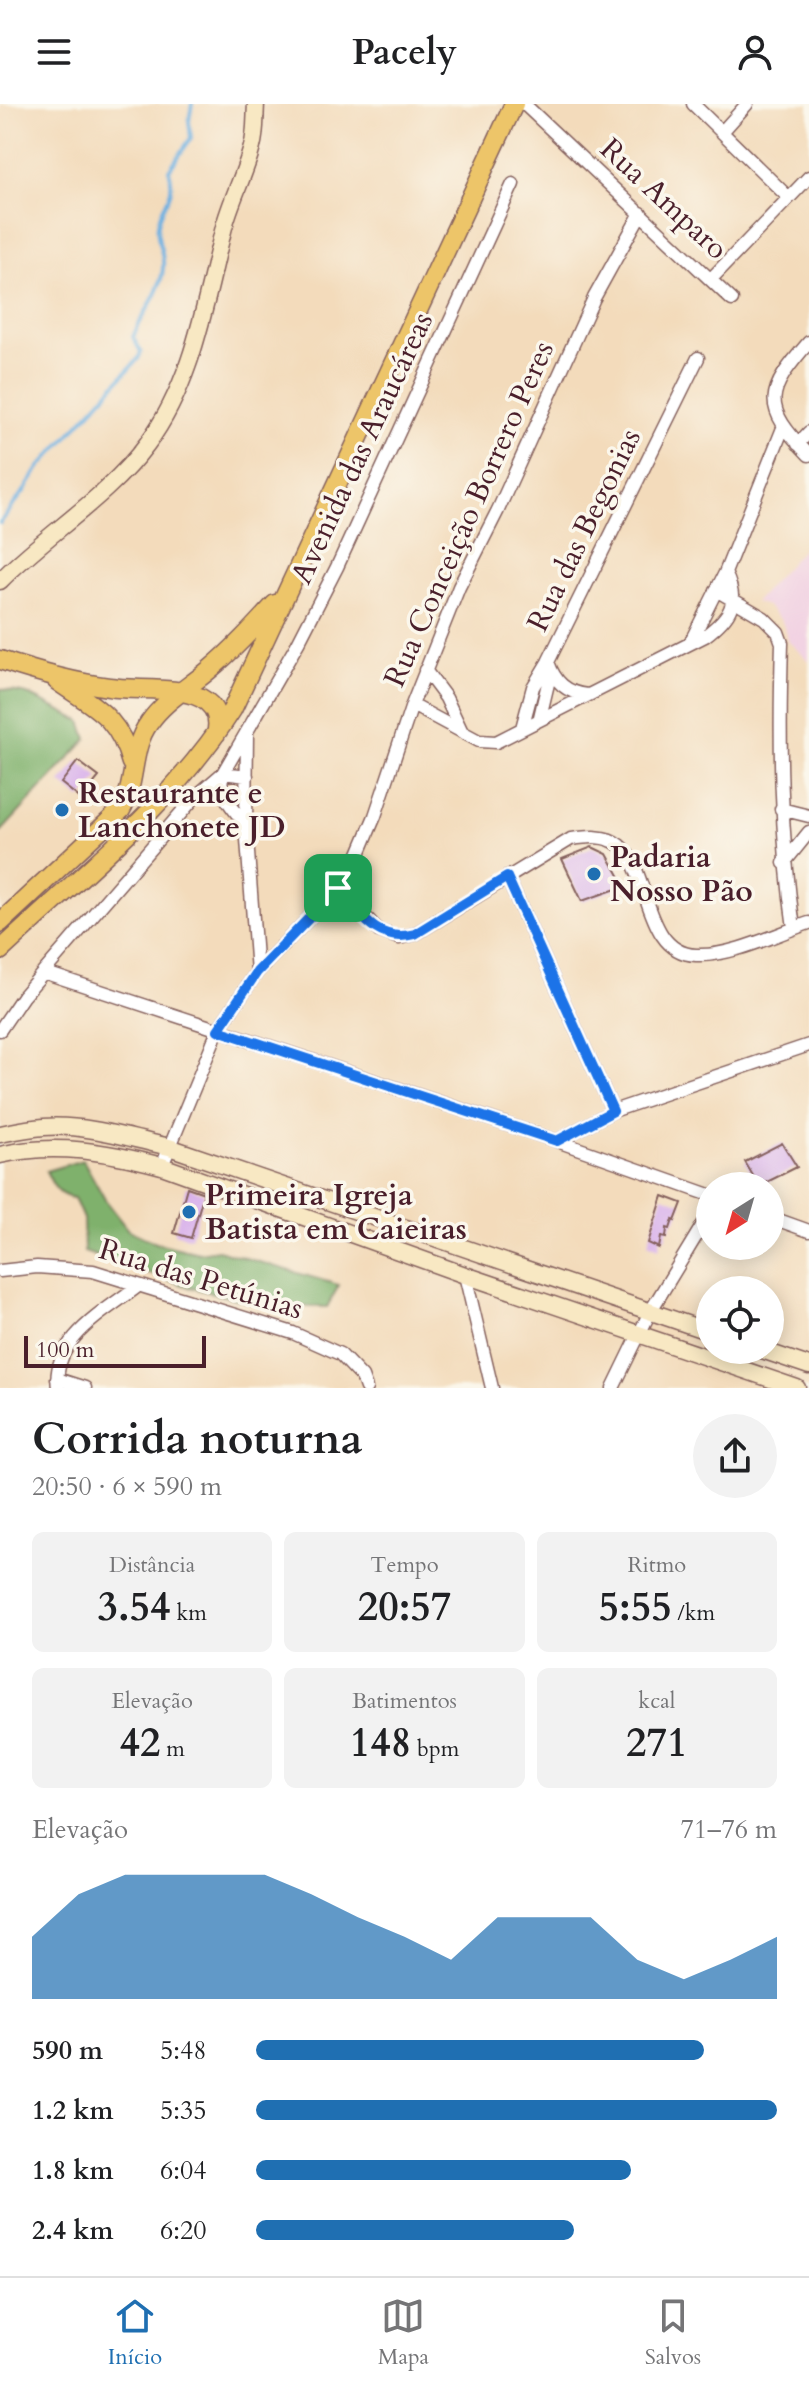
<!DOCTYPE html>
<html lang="pt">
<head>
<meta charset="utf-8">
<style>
  body { margin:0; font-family:Cardo,serif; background:#f2f2f2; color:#202124; height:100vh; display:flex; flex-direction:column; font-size:30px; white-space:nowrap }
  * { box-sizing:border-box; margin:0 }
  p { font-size:26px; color:#757577 }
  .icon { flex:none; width:44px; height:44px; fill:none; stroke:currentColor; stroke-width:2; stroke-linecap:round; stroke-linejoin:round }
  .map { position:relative; height:1284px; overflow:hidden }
  .panel { display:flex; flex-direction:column; background:#fff; flex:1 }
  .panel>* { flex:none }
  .needle { width:52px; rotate:217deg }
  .fabs { position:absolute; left:696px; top:1068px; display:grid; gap:16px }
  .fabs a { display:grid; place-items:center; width:88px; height:88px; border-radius:50%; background:#fff; box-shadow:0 4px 20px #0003; font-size:40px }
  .scale { position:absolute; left:24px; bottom:20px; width:182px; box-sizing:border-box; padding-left:8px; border:4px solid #4a1f2b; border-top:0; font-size:22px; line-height:28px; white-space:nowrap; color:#4a1f2b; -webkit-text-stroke:6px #fbf7ec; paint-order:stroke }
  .pin { position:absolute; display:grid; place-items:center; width:68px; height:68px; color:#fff; margin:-34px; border-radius:16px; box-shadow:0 4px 12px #0006 }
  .round { display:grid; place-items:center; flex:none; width:84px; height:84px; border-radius:42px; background:#f2f2f2 }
  .summary { display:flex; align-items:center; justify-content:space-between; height:136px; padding:0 32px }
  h1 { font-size:44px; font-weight:800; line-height:60px }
  .stats { display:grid; grid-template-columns:repeat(3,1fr); gap:12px; height:136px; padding:8px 32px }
  .stats div { display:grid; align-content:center; border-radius:12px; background:#f2f2f2; text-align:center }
  .stats b { font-size:40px; font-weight:800 }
  .stats small { font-size:22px; font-weight:400 }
  .stats p { font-size:22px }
  .chart { height:224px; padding:16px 32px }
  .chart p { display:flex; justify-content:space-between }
  .chart svg { width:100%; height:144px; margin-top:8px; fill:#1f6fb2; opacity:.7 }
  ul { padding:0 32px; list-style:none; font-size:26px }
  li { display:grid; grid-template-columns:128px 96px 1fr; align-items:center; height:60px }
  li i { height:20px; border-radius:10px; background:#1f6fb2 }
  header { display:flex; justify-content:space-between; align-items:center; height:104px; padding:0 32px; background:#fff; font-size:36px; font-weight:800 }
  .dock { display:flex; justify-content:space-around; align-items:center; height:112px; border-top:2px solid #e0e0e0; background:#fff; font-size:22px; color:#757577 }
  .dock a { display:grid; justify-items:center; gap:4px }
  .dock .selected { color:#1f6fb2 }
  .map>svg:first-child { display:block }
  .built { fill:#f1d0e2 }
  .forest { fill:#7fb16c; stroke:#64684c; stroke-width:2 }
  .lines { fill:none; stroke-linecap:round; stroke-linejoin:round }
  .stream { stroke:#6aafe0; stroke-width:4 }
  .building { fill:#d6aceb }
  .street-casing { stroke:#85615d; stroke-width:15 }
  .secondary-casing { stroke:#85615d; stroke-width:19 }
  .primary-casing { stroke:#85615d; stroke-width:21 }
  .street { stroke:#fff; stroke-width:12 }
  .secondary { stroke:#f8e8c3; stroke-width:16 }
  .primary { stroke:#edc569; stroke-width:18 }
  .route-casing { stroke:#fff; stroke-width:16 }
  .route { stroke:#1a73e8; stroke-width:10 }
  .poi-dot { fill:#1f6fb2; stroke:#fbf7ec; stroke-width:3 }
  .labels { text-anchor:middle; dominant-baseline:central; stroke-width:7; stroke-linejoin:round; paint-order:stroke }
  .street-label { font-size:30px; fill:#4a1f2b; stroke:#fbf7ec }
  .poi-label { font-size:30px; font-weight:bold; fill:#4a1f2b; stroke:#fbf7ec; text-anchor:start }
</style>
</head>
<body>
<header><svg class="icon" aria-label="menu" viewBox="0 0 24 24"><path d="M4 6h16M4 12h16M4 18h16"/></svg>Pacely<svg class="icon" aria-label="person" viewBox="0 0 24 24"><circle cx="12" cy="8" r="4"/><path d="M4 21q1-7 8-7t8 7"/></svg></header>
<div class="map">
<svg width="809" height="1284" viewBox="0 0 809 1284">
  <rect width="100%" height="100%" fill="#fbf7ec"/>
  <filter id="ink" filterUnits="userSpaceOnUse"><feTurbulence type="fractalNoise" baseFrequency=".0125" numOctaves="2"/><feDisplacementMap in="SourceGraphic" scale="16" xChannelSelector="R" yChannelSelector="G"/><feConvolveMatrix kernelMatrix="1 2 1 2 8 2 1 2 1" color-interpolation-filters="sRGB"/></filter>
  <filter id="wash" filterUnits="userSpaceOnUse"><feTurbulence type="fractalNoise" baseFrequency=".006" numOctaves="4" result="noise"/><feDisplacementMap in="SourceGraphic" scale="32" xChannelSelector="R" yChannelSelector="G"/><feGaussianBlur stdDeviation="1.8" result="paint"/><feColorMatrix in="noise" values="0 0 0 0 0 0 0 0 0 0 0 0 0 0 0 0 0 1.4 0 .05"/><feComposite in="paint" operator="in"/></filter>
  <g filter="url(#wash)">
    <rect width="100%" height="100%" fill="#f3dbbb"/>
    <!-- built -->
    <path class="built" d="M809,438V557L789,538L782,517L767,502L755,498Z"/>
    <!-- forest -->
    <path class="forest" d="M0,585L27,590L81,617L87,635L0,729Z
      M83,1056L107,1099L128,1126L156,1139L199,1149L218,1146L339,1181L327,1203L264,1202L192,1184L84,1148L83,1115L74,1094C58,1093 52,1080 46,1067Z"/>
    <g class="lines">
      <!-- stream -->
      <path class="stream" d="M0,419L25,386L39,364L138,255L141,248L133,233C142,210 161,189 163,164C165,148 155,136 158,120C162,96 177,95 169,66L191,34L189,17L192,0"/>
    </g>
    <g id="blocks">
      <!-- building -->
      <path class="building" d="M78,657L99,673L81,695L61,679Z
        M592,743L607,750L625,782L582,797L562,755Z
        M782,1039L797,1063L759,1082L745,1058Z
        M187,1083L204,1089L191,1134L174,1129Z
        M663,1092L682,1099L675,1117L673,1116L670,1125L667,1124L666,1134L661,1133L659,1144L648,1139Z"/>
    </g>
  </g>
  <g filter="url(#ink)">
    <use href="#blocks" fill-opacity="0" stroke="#85615d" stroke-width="2"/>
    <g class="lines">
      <defs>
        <path id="street" d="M524,0L732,196
          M693,0L788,93
          M722,28L747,0
          M711,175L809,73
          M809,238C765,289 761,301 809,351
          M798,340L809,328
          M716,486L764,514L778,528L782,539C779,636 780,729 794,824
          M690,539L725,469L783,324
          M548,558C555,578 566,589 588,591
          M425,566L446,594L462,628
          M412,601L479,637L496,638L705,532C731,512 740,499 725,469
          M540,613L551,567
          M522,624L533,583L548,558L698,254
          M247,628L246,722L257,868
          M781,705L809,712
          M246,722C234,703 216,691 223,669L298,539L337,463L513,80
          M784,759L809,728
          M507,773L613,1007
          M338,784L379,827L399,834L415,830L571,735C586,733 606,730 619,741C651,766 643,849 696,851C730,853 777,830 809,819
          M46,869L557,1037L710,1091
          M0,926L23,892L194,694L223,669L247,672
          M557,1037L613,1007L809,941
          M162,1062L218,926L257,868L338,784L358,752L375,712L412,601L459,483L498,406L594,194L641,109
          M770,1113L809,1127
          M0,1167L37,1163L93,1167L293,1229L340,1250L362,1273L366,1284
          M465,1171L492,1284
          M57,1275L85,1284
          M58,1284C51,1235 105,1208 138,1182
          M613,1284L650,1208L710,1109"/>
        <path id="secondary" d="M0,477C46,430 107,394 147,340C194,277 205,197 224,123C231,96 245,70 252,43C256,29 255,14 256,0
          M0,1030C15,1027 29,1024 44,1023C86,1020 129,1034 169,1043L710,1228
          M0,1051C55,1038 108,1048 162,1062L465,1171L797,1284
          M762,1246L809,1262"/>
        <path id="primary" d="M0,556C36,568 71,578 109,583C136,587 178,582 201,594C216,602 220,615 216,630
          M57,577C95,604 118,611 131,659
          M0,819L121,706C137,679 130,645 149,619C165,596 188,584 209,566C233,546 254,523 275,500
          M0,847C80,772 173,699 232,606L514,0"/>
      </defs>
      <!-- street casing -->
      <use href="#street" class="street-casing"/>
      <!-- secondary casing -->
      <use href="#secondary" class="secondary-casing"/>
      <!-- primary casing -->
      <use href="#primary" class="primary-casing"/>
      <!-- street -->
      <use href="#street" class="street"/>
      <!-- secondary -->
      <use href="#secondary" class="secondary"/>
      <!-- primary -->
      <use href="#primary" class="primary"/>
    </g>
  </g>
  <g class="lines" filter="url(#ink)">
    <defs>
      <path id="route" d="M507,773L613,1007L557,1037L218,926L257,868L338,784C360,810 377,840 415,830Z"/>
    </defs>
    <!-- route casing -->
    <use href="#route" class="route-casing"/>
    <!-- route -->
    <use href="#route" class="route"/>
  </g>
  <!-- markers -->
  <g class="poi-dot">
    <circle cx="62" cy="706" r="8"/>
    <circle cx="594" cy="770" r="8"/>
    <circle cx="189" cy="1108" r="8"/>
  </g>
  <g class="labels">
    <!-- street labels -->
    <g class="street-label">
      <text transform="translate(664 95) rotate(43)">Rua Amparo</text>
      <text transform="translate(362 344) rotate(-65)">Avenida das Araucáreas</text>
      <text transform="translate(469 410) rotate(-66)">Rua Conceição Borrero Peres</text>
      <text transform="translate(584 426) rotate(-64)">Rua das Begonias</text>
      <text transform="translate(201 1175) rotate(17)">Rua das Petúnias</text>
    </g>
    <!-- poi labels -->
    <g class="poi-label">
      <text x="78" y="689">Restaurante e<tspan x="78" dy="34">Lanchonete JD</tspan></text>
      <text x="610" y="753">Padaria<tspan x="610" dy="34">Nosso Pão</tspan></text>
      <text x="205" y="1091">Primeira Igreja<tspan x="205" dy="34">Batista em Caieiras</tspan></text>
    </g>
  </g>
</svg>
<div class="fabs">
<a><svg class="needle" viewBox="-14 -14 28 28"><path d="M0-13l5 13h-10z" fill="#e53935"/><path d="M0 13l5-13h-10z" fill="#757577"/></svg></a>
<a><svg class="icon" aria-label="locate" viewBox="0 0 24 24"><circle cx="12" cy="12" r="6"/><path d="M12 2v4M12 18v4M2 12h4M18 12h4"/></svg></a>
</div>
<div class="scale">100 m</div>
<div class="pin" style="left:338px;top:784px;background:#1e9e55"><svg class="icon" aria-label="arrive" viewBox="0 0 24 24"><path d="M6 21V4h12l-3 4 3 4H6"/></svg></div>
</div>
<section class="panel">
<div class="summary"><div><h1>Corrida noturna</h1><p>20:50 · 6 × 590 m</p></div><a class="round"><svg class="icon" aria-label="share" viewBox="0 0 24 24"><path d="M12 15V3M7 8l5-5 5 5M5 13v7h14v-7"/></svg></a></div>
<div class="stats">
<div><p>Distância</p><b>3.54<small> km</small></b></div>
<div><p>Tempo</p><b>20:57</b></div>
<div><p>Ritmo</p><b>5:55<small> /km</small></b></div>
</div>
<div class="stats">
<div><p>Elevação</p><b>42<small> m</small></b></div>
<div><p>Batimentos</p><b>148<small> bpm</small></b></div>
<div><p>kcal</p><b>271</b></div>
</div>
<div class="chart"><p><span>Elevação</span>71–76 m</p>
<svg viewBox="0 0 160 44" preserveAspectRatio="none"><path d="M0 44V25L10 12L20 6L30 6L40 6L50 6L60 12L70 19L80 25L90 32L100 19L110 19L120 19L130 32L140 38L150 32L160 25V44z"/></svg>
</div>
<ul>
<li><b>590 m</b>5:48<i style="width:86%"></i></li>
<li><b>1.2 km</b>5:35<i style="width:100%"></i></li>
<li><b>1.8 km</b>6:04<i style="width:72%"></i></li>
<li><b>2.4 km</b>6:20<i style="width:61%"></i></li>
</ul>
</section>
<nav class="dock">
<a class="selected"><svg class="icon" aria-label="home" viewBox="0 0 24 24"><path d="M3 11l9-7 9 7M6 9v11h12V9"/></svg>Início</a>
<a><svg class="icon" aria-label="map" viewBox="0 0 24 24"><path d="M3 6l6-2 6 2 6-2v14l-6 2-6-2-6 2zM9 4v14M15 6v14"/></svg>Mapa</a>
<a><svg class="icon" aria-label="saved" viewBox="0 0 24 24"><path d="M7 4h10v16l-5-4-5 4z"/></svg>Salvos</a>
</nav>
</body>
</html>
